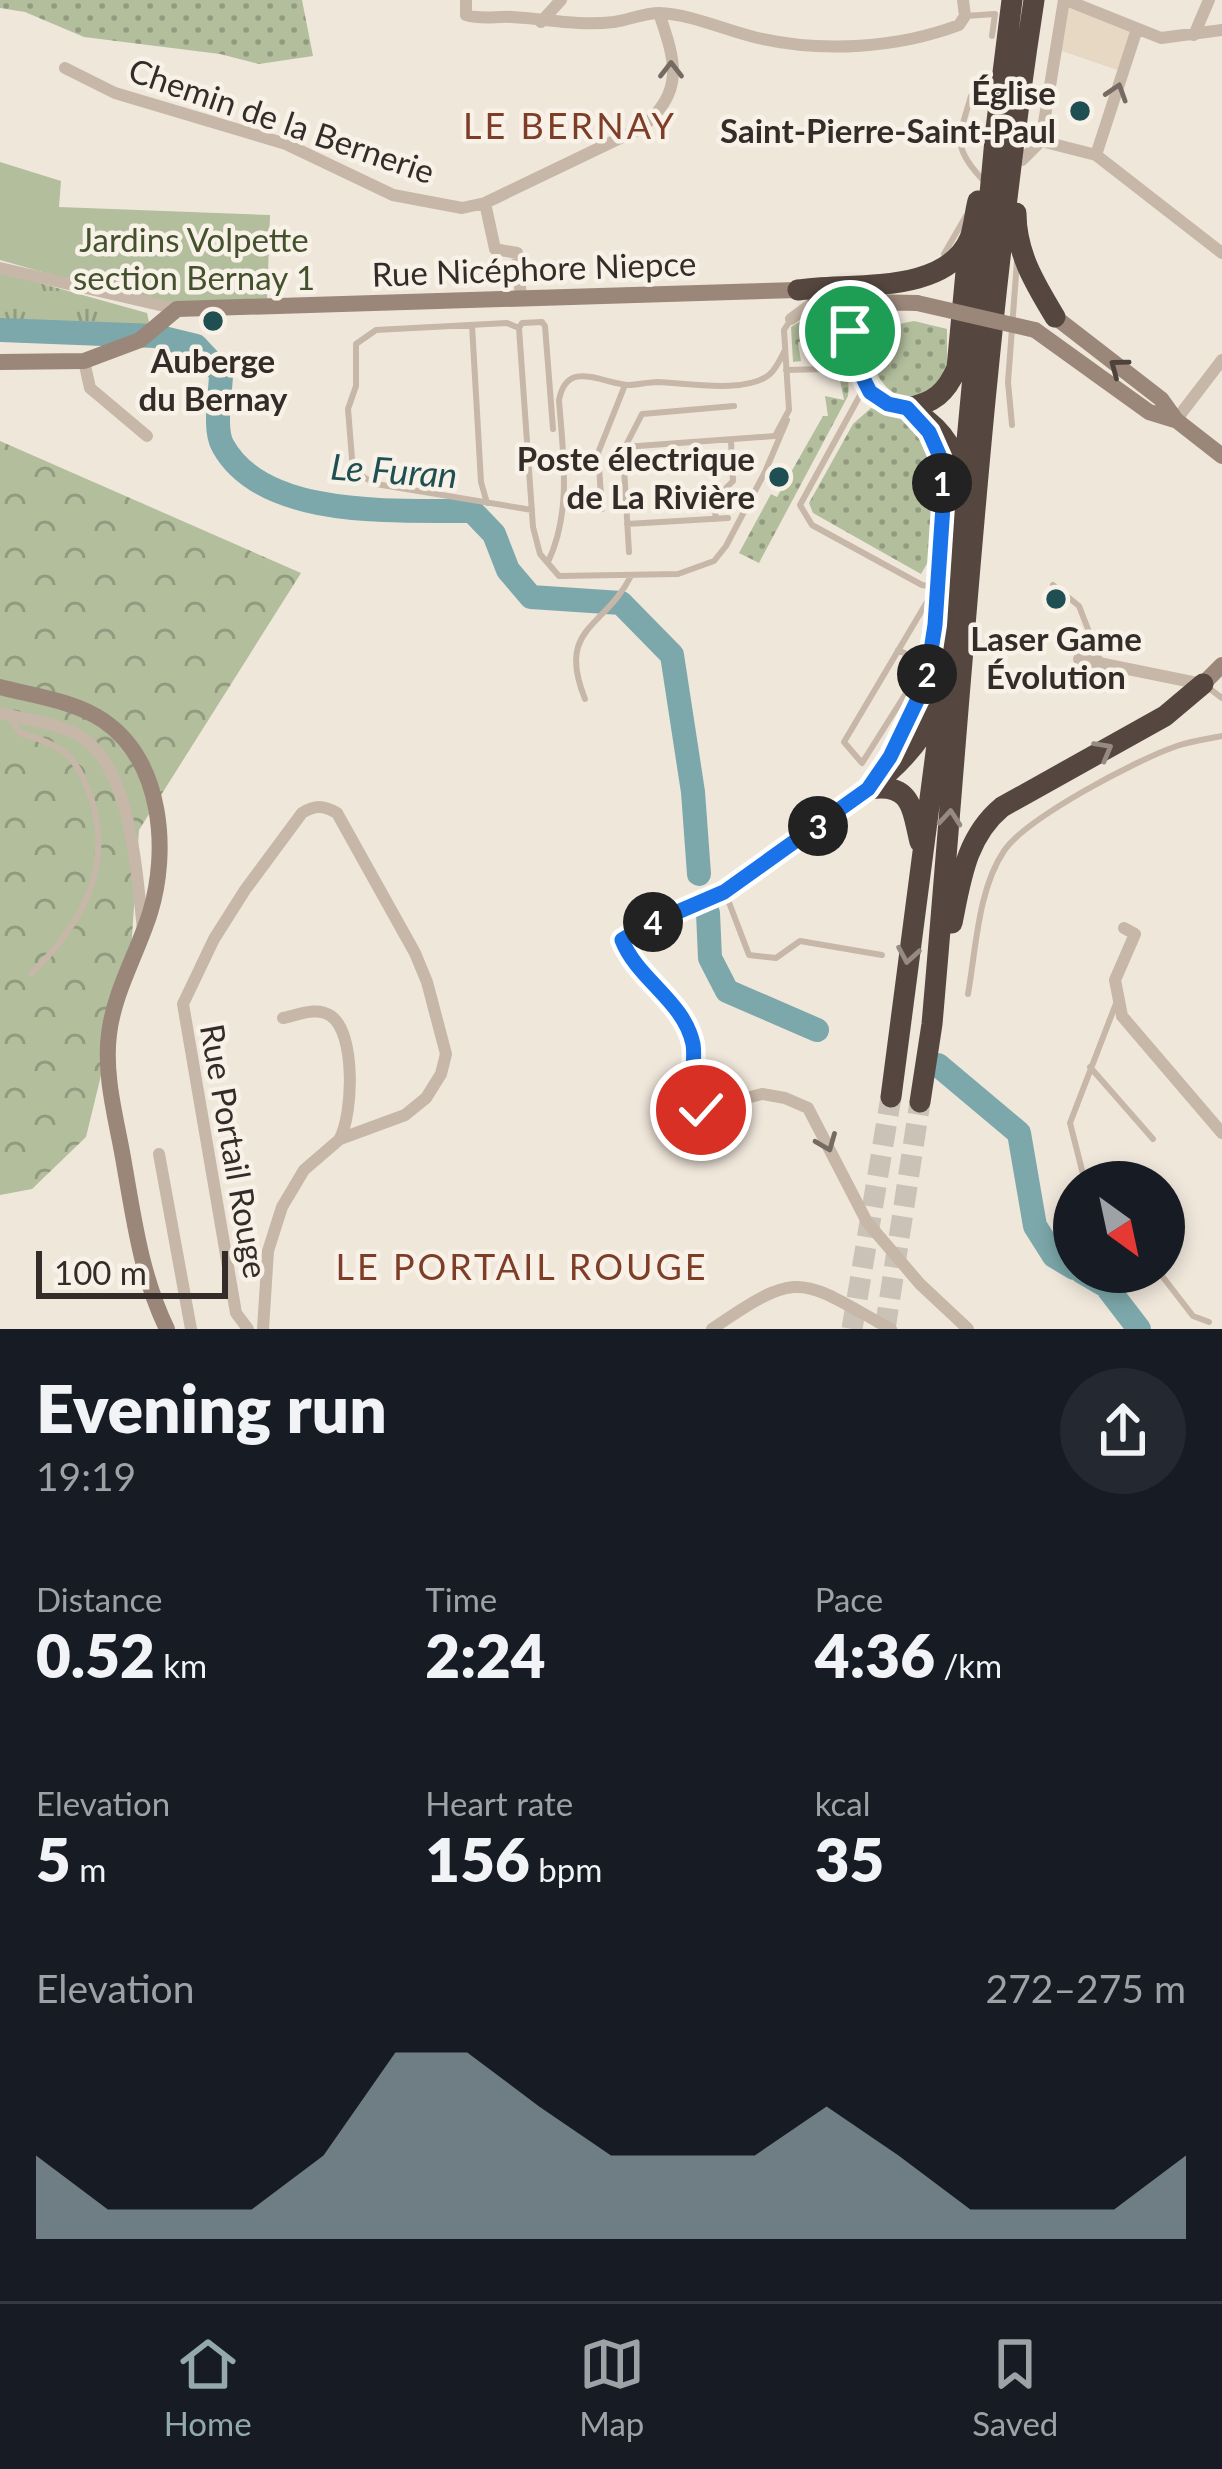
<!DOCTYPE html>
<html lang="en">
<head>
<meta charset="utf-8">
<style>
  body { margin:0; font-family:Lato,sans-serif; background:#242831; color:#f1f3f6; height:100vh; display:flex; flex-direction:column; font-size:45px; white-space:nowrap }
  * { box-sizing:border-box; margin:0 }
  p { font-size:39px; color:#9ea1a6 }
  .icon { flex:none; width:66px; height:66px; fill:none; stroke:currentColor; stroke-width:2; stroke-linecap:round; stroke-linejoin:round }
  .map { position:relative; height:1329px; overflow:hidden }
  .panel { display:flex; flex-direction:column; background:#171b24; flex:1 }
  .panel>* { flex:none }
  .needle { width:78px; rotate:147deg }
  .tools { position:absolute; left:1053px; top:1161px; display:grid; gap:24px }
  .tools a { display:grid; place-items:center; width:132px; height:132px; border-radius:50%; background:#171b24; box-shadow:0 6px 18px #0003; font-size:60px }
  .scale { position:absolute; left:36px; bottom:30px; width:192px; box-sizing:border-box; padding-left:12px; border:6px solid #342c28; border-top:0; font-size:33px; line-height:42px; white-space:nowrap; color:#342c28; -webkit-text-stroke:9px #f8f1e7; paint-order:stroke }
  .pin { position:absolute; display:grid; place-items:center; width:102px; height:102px; color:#fff; margin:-51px; border:6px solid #fff; border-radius:50%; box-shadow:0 3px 12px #0007 }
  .km { position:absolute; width:60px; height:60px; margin:-30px; border-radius:50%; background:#222; color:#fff; font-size:33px; line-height:60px; text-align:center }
  .round { display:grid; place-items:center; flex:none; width:126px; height:126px; border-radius:63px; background:#242831 }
  .headline { display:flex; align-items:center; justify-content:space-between; height:204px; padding:0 36px }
  h1 { font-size:66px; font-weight:800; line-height:90px }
  .metrics { display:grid; grid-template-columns:repeat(3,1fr); gap:18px; height:204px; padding:12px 36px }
  .metrics div { display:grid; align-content:center }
  .metrics b { font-size:60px; font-weight:800 }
  .metrics small { font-size:33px; font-weight:400 }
  .metrics p { font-size:33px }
  .chart { height:336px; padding:24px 36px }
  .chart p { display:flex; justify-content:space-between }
  .chart svg { width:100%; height:216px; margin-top:12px; fill:#93a9ad; opacity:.7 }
  .tab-bar { display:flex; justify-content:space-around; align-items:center; height:168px; border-top:3px solid #363941; background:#171b24; font-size:33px; color:#9ea1a6 }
  .tab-bar a { display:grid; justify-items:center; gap:6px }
  .tab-bar .selected { color:#93a9ad }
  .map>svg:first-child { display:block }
  .grass { fill:url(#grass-dots) }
  .forest { fill:url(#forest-crowns) }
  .park { fill:url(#park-tufts) }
  .garden { fill:#b2be9c }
  .plaza { fill:#e7d8c3 }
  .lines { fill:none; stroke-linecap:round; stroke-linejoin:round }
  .river { stroke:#7ca8ab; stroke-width:24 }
  .highway-tunnel { stroke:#cac2b7; stroke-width:21; stroke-dasharray:21 10; stroke-linecap:butt }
  .lane { stroke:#c7b7a8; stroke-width:6 }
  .street { stroke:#c7b7a8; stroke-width:12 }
  .secondary { stroke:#9b867a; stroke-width:16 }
  .highway { stroke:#55473f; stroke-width:21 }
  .secondary-bridge { stroke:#9b867a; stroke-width:16 }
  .oneway { stroke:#766b62 }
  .oneway2 { stroke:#4e423c }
  .oneway3 { stroke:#968b82 }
  .route-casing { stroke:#fff; stroke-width:24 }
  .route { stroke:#1a73e8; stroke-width:15 }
  .poi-dot { fill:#204f53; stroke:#f8f1e7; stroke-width:4.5 }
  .labels { text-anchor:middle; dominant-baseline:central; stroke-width:9; stroke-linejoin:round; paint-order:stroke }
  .poi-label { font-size:33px; font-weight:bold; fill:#342c28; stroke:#f8f1e7; text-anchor:end }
  .street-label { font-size:33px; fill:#342c28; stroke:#f8f1e7 }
  .park-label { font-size:33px; fill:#43512d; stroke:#f8f1e7 }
  .neighbourhood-label { font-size:36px; letter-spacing:3px; fill:#7e3d26; stroke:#f8f1e7 }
  .water-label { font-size:36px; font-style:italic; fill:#204f53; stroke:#f8f1e7 }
</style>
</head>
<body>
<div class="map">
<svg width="1222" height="1329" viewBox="0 0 1222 1329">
  <defs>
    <pattern id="grass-dots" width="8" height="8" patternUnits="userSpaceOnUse" patternTransform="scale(3)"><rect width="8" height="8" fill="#b2be9c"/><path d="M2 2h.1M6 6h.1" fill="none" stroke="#929b7f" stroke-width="1.8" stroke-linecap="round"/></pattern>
    <pattern id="forest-crowns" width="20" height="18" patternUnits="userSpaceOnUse" patternTransform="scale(3)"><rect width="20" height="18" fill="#b2be9c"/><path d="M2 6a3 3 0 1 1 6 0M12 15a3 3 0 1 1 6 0" fill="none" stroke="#929b7f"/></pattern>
    <pattern id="park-tufts" width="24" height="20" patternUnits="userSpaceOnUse" patternTransform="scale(3)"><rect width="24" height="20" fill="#b2be9c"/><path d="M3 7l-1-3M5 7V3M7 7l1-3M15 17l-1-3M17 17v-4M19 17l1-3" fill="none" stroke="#929b7f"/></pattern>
  </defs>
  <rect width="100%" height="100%" fill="#f0e7db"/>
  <!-- grass -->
  <path class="grass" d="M0,0H302L313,56L259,64L220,54L84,37L25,12L0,8Z
    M813,314L827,316C841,334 851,373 848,396L759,563L739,553L771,494L777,497L823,416H828L825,396L844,400L830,331C818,328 806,334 798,343L801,361L793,362L791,327Z
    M914,321L947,329V365L941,382C934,386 924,395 916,397C878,405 844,331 914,321Z
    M871,408L914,421L926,434L934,457L937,546L921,574L813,513L809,503L853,424Z"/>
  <!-- forest -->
  <path class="forest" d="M0,441L301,573L139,830L131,952L86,1137L32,1189L0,1195Z"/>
  <!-- park -->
  <path class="park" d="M0,272L147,313L149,322L143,327L0,325Z"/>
  <!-- garden -->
  <path class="garden" d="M0,162L61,181L59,207L270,215L267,302L178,304L99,288L0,260Z"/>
  <!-- plaza -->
  <path class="plaza" d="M1064,0L1137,29L1123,72L1056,49Z"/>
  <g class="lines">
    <!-- river -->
    <path class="river" d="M0,330L155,336L196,346L221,373C221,393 213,429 223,446C264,520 399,510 472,511L494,534L508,570L531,597L621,603L672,655L693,792L699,874
      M708,913L710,958L727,991L817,1030
      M938,1065L1019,1133L1035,1226L1054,1256L1074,1268
      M1082,1272L1106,1286L1139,1329"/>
    <!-- highway-tunnel -->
    <path class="highway-tunnel" d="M852,1329L891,1097
      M885,1329L920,1102"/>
    <!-- lane -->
    <path class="lane" d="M965,16L995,14L992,36
      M983,180C951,146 959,138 971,96L998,89
      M946,260L944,254L966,216
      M472,325L481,482L487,503
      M519,328L522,323L542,322L545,326L553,429
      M786,370L825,369
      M864,388L800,505L812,525L922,585L935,587
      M1012,425L1008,382L1017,261
      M624,447L775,436L789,410L784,330L791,319
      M602,509L598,453L625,385
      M532,510L376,484L353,471L348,409L356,386V344L376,330L507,323L519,328L533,527L540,554L559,576L678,574L714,561L726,546L765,472L787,420
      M715,519L717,497L733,481L731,441
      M627,524L728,518
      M629,552L623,451L642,414L734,406
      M548,562C572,512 563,454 559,400C567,358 603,384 629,385C638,385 648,382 658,382C686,383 747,394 770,374C776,369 781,358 785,350
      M1053,585L1079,606L1100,660
      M898,650L919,660L908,690L862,763L844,742L934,590
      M1206,686L1222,698
      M585,699C556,627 604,629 631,576
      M11,719L20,733C62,745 77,755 91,798C114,868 81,925 31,974
      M887,761L926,682L935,625L943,506L941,459L932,439
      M725,892L749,955L776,958L800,941L882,955
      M968,994C976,949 978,889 1004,851C1026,818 1138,759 1177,746C1191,741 1207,739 1222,736
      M1090,1067L1153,1139
      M1085,1182L1070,1123L1117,1001
      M1159,1272L1193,1316L1209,1322"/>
    <!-- street -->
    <path class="street" d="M466,0V15C483,20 495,16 512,17C547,19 578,26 614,22C628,20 644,13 659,13C691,14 727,31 758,38C823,53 898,48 959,25L965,16L963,0
      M1066,0L1161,38L1222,30
      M541,22L561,0
      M1194,35L1209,0
      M65,68L115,93L286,144L393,195L462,208L485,203L641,128C685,91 676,63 659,13
      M1041,141L1064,0
      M1096,155L1137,29
      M1022,160L1041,141L1096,155L1222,253
      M485,203L495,249L517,253L521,298
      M0,268L177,309
      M826,304L877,312
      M791,319L818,299
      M84,361L90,388L147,436
      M1176,420L1222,360
      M1079,659L1202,684
      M0,713C23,719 52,722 73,732C132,760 136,872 143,929
      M868,789L725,892L645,926L622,940C637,979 684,1001 692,1044C696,1062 690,1083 691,1102L701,1110L762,1094L785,1098L808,1108L867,1222L920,1284L968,1329
      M1124,928L1135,934L1115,980L1122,1016L1222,1133
      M283,1018C298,1015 317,1006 331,1016C356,1033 353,1114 340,1138
      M159,1154L191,1329
      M248,1329L236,1313L183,1004L214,939L245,890L302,813C315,805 323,805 337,813L415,953L427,982L446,1054L441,1074L426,1098L405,1115L340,1139L304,1170L282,1207L268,1251L263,1329
      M712,1329C802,1267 799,1279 891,1329"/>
    <!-- secondary -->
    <path class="secondary" d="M815,298C875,331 837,393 907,408
      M1055,317L1161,399L1176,420L1222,456
      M1035,330L1149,412L1175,420
      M855,343L877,312L895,303
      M0,362L84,361L140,340L177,309L798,290L867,302L917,303
      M1203,684L1222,665
      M0,687C34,696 75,701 104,721C163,762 169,851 150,913C137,954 114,992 109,1034C104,1074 115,1114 122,1152C133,1212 140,1274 167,1329"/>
    <!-- highway -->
    <path class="highway" d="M1016,213C1016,253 1035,284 1055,317
      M798,290C850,282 946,296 970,238C974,227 975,212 978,201
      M907,408C934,403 946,393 957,368L969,240
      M907,408C935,422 955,444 959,475
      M868,789C898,767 920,743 937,710
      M869,789C912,782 912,809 920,842
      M952,923C961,879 966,837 1002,807L1165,716L1203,684
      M891,1097L943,699L996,129L1012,0
      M920,1102L932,1024C962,683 982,338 1034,0"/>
    <!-- secondary-bridge -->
    <path class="secondary-bridge" d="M917,303L1035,330"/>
  </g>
  <!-- one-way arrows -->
  <defs><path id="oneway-chevron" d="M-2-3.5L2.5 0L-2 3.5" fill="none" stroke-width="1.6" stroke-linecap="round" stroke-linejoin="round" transform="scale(3)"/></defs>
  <g class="oneway">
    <use href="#oneway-chevron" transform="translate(671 70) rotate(-90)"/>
    <use href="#oneway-chevron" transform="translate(1117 92) rotate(-72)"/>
    <use href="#oneway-chevron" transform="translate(827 1143) rotate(68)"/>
  </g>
  <use class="oneway2" href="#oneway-chevron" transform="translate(1118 367) rotate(-143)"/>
  <g class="oneway3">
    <use href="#oneway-chevron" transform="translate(1104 750) rotate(-29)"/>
    <use href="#oneway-chevron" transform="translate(950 818) rotate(-85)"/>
    <use href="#oneway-chevron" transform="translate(908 955) rotate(100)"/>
  </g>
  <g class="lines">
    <defs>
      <path id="route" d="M701,1110L692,1102C689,1083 696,1062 693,1044C684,1001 637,979 622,940L645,926L724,892L868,789L890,757L926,682L935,625L943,506L941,459L929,432L907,408L888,404L870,392L859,370L850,331"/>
    </defs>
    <!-- route casing -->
    <use href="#route" class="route-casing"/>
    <!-- route -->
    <use href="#route" class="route"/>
  </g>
  <!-- markers -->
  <g class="poi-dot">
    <circle cx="1080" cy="111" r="12"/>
    <circle cx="213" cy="321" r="12"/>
    <circle cx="779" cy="477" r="12"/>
    <circle cx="1056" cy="599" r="12"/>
  </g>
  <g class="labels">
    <!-- poi labels -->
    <g class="poi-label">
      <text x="1056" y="92">Église<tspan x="1056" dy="38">Saint-Pierre-Saint-Paul</tspan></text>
      <text x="213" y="360" text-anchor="middle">Auberge<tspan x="213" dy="38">du Bernay</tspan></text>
      <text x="755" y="458">Poste électrique<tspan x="755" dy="38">de La Rivière</tspan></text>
      <text x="1056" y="638" text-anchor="middle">Laser Game<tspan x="1056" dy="38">Évolution</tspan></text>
    </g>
    <!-- street labels -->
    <g class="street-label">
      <text transform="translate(282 120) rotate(19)">Chemin de la Bernerie</text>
      <text transform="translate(534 268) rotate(-2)">Rue Nicéphore Niepce</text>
      <text transform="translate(235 1151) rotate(80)">Rue Portail Rouge</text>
    </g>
    <!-- park labels -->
    <g class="park-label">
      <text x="194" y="239">Jardins Volpette<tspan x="194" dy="38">section Bernay 1</tspan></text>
    </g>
    <!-- neighbourhood labels -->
    <g class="neighbourhood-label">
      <text x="570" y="125">LE BERNAY</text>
      <text x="522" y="1266">LE PORTAIL ROUGE</text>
    </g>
    <!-- water labels -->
    <g class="water-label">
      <text transform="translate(394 470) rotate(4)">Le Furan</text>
    </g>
  </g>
</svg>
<div class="tools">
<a><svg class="needle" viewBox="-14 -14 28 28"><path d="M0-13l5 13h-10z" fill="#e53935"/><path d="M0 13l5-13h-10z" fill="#9ea1a6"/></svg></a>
</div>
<div class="scale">100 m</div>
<div class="pin" style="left:850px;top:331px;background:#1e9e55"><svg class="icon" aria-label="arrive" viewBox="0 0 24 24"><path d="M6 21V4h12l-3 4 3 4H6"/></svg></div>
<div class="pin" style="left:701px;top:1110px;background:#d93025"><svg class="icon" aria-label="check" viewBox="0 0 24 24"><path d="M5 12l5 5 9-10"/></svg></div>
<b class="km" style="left:942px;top:483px">1</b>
<b class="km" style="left:927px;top:674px">2</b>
<b class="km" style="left:818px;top:826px">3</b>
<b class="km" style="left:653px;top:922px">4</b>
</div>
<section class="panel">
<div class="headline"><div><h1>Evening run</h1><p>19:19</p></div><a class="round"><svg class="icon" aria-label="share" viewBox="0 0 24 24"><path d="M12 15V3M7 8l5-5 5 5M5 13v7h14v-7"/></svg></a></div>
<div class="metrics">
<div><p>Distance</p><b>0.52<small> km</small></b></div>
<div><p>Time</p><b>2:24</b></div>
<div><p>Pace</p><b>4:36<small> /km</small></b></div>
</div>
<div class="metrics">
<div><p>Elevation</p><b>5<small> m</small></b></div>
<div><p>Heart rate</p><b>156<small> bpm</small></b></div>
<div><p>kcal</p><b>35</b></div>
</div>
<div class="chart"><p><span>Elevation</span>272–275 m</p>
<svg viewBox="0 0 160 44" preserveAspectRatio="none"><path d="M0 44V27L10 38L20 38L30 38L40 27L50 6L60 6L70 17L80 27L90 27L100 27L110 17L120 27L130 38L140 38L150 38L160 27V44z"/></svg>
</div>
</section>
<nav class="tab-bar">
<a class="selected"><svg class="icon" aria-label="home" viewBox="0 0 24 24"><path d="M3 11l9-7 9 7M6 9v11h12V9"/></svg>Home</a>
<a><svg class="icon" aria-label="map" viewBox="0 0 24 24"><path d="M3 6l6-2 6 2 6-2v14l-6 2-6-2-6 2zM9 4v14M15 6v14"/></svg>Map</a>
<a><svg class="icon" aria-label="saved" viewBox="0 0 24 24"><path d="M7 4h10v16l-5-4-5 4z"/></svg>Saved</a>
</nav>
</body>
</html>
